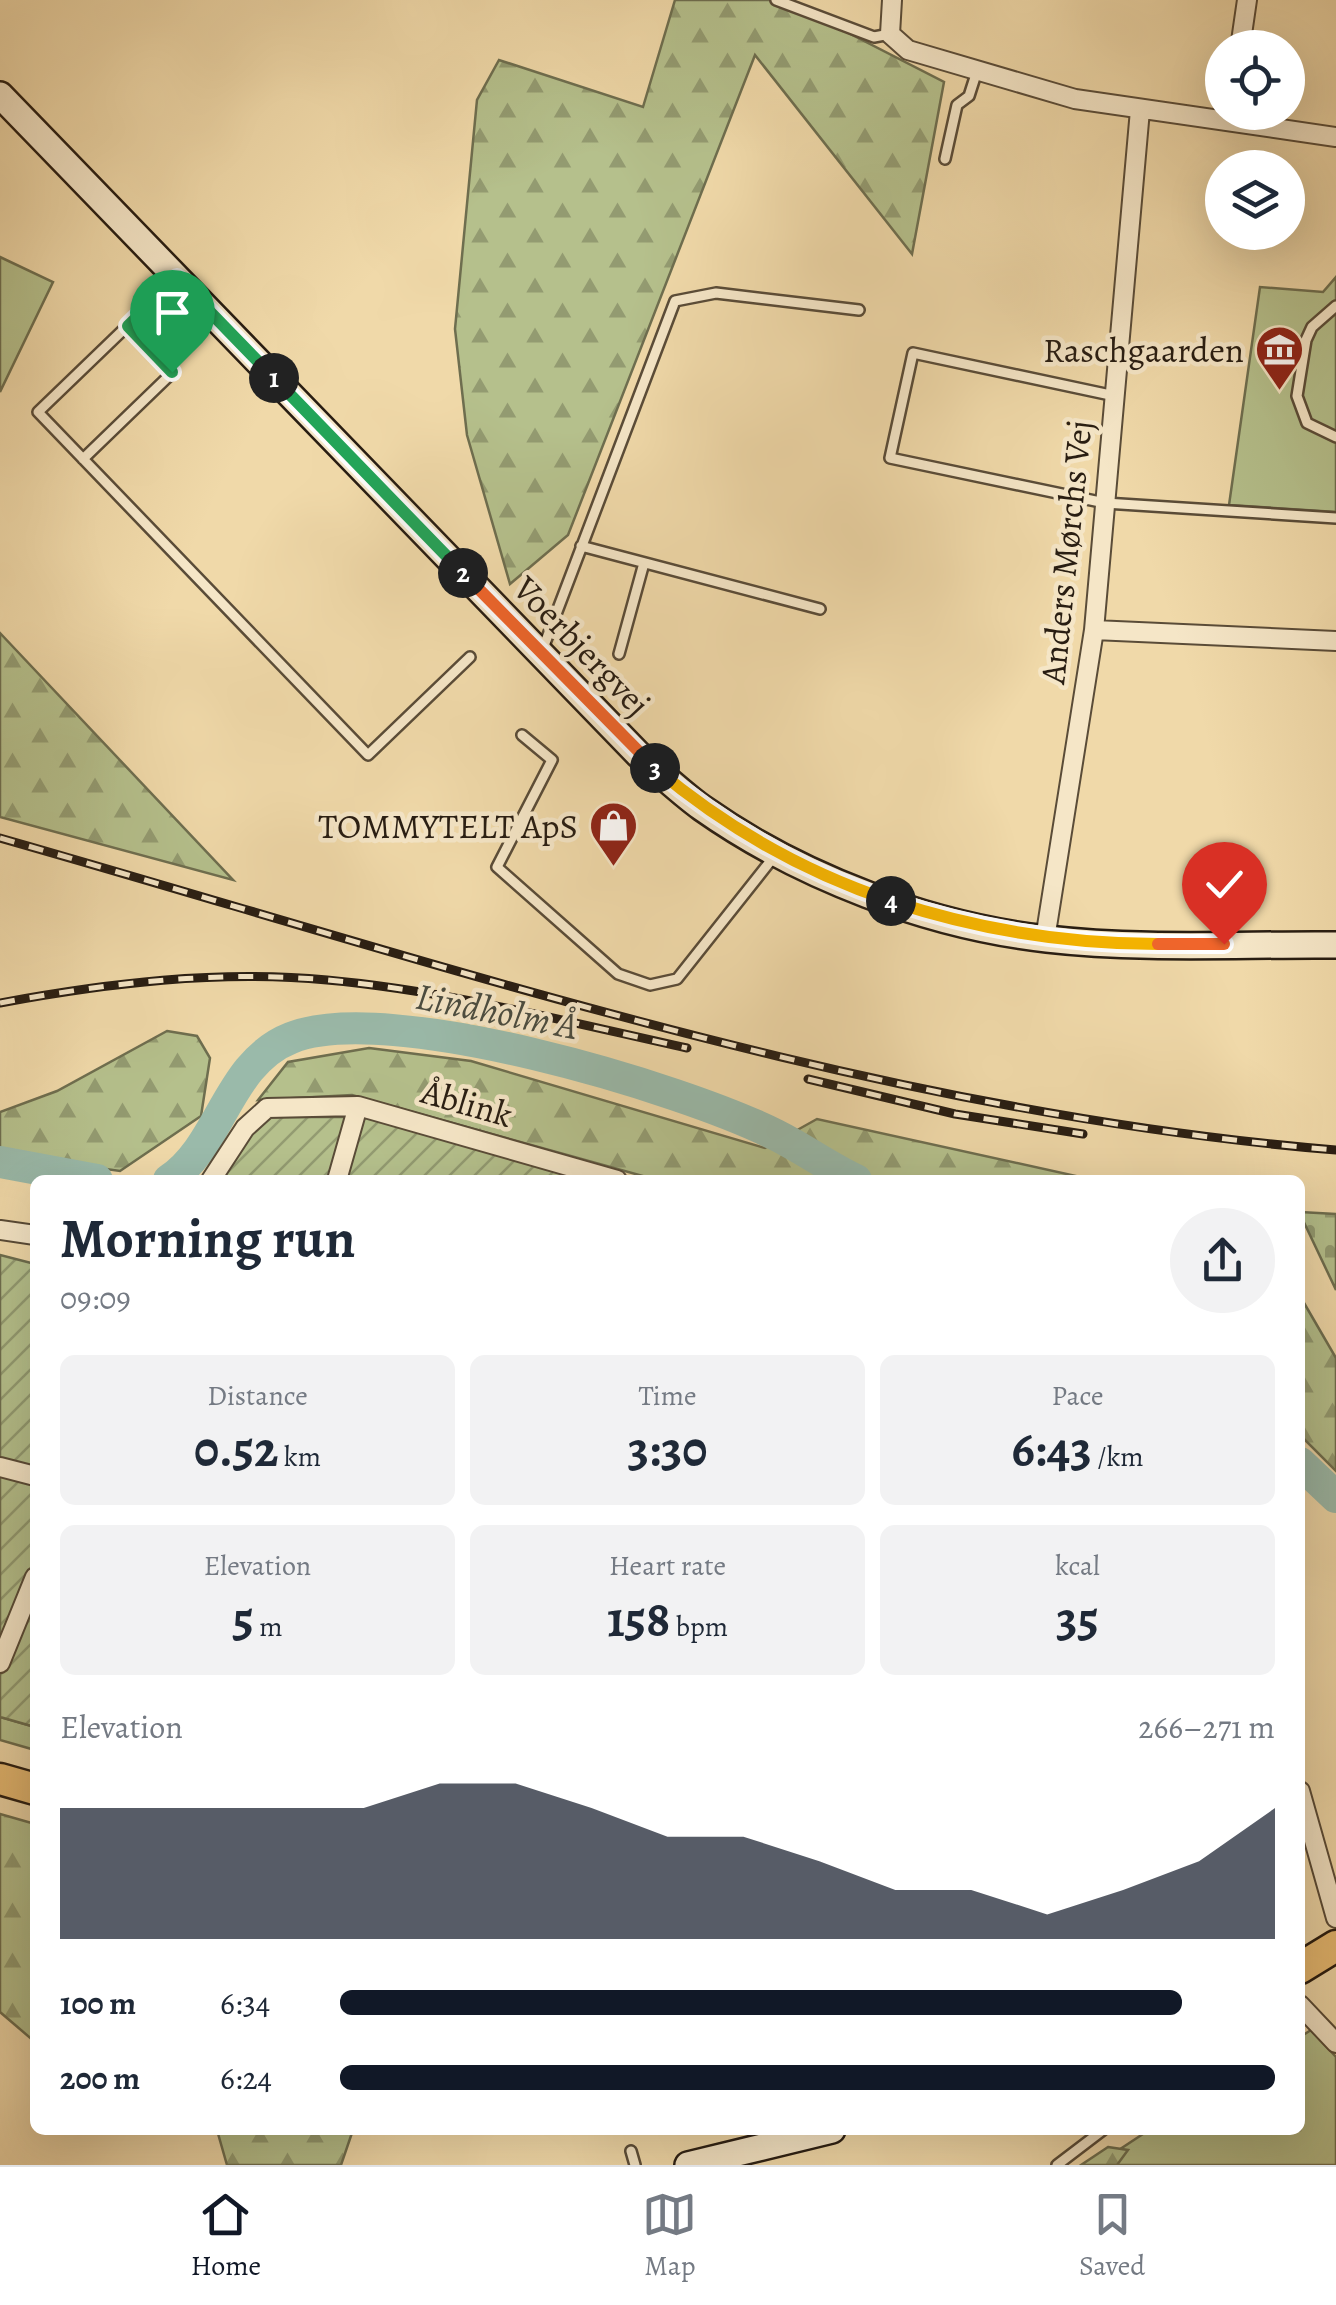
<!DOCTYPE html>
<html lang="en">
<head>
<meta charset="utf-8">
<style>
  body { margin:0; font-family:Alegreya,serif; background:#f2f2f3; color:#1f2937; height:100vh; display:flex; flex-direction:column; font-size:38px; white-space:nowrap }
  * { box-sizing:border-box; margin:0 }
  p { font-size:32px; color:#747a83 }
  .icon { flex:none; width:55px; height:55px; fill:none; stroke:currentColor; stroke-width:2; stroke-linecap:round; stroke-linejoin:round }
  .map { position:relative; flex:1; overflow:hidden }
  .details { position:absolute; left:30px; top:1175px; width:1275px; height:960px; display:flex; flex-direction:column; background:#fff; border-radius:15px; box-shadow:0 10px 40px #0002 }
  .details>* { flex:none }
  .controls { position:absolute; left:1205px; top:30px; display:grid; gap:20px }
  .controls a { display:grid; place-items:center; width:100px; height:100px; border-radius:50%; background:#fff; box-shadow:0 10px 40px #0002; font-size:50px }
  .pin { position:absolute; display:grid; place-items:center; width:85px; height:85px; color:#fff; margin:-102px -42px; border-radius:50% 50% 50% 0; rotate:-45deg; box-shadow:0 0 10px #0007 }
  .pin .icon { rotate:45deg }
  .km { position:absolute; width:50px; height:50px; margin:-25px; border-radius:50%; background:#222; color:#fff; font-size:28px; line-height:50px; text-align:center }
  .round { display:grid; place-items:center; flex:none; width:105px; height:105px; border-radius:52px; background:#f2f2f3 }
  .head { display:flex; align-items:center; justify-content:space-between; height:170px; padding:0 30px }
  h1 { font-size:55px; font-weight:700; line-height:75px }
  .figures { display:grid; grid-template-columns:repeat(3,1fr); gap:15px; height:170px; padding:10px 30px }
  .figures div { display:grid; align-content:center; border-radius:15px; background:#f2f2f3; text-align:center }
  .figures b { font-size:50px; font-weight:700 }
  .figures small { font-size:28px; font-weight:400 }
  .figures p { font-size:28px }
  .chart { height:280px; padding:20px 30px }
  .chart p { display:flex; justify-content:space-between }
  .chart svg { width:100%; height:180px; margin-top:10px; fill:#111827; opacity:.7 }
  ul { padding:0 30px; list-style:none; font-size:32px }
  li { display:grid; grid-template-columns:160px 120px 1fr; align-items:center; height:75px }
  li i { height:25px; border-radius:12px; background:#111827 }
  .dock { display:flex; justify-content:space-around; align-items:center; height:140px; border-top:2px solid #e0e1e3; background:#fff; font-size:28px; color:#747a83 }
  .dock a { display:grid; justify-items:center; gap:5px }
  .dock .on { color:#111827 }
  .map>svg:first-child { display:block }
  .green { fill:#b5c08c; stroke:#6e6e4f; stroke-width:2.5 }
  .forest { fill:url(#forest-firs); stroke:#6e6e4f; stroke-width:2.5 }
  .cemetery { fill:url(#cemetery-stones); stroke:#6e6e4f; stroke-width:2.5 }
  .garden { fill:url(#garden-furrows); stroke:#6e6e4f; stroke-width:2.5 }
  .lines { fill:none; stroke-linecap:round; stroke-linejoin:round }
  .river { stroke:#9abaaa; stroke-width:32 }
  .lane-casing { stroke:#5a4c38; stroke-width:14 }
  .street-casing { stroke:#5a4c38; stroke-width:22 }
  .secondary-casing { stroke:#281d12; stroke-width:30 }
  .primary-casing { stroke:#281d12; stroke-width:35 }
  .lane { stroke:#f5e6c7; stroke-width:9 }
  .street { stroke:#f5e6c7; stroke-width:18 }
  .secondary { stroke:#f5e6c7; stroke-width:25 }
  .primary { stroke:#e8bc74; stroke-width:30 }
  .rail-casing { stroke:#281d12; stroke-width:9 }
  .rail { stroke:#f5e6c7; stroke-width:5; stroke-dasharray:15; stroke-linecap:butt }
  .split-1-casing { stroke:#fff; stroke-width:20 }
  .split-2-casing { stroke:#fff; stroke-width:20 }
  .split-3-casing { stroke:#fff; stroke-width:20 }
  .split-4-casing { stroke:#fff; stroke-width:20 }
  .split-5-casing { stroke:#fff; stroke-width:20 }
  .split-6-casing { stroke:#fff; stroke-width:20 }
  .split-1 { stroke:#22a559; stroke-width:12 }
  .split-2 { stroke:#22a559; stroke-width:12 }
  .split-3 { stroke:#f0652b; stroke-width:12 }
  .split-4 { stroke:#f5b400; stroke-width:12 }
  .split-5 { stroke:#f5b400; stroke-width:12 }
  .split-6 { stroke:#f0652b; stroke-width:12 }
  .labels { text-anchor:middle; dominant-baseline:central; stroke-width:9; stroke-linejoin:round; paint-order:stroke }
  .poi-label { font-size:35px; fill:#281d12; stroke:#f5e6c7; text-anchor:end }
  .street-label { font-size:35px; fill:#281d12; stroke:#f5e6c7 }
  .water-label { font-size:38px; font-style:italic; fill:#4a4c40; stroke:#f5e6c7 }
</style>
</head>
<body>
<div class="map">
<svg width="1336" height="2165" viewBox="0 0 1336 2165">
  <defs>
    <pattern id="forest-firs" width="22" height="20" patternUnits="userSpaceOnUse" patternTransform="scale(2.5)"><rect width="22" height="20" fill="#b5c08c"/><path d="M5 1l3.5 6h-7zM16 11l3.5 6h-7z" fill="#939b71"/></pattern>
    <pattern id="cemetery-stones" width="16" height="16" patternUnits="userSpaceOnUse" patternTransform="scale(2.5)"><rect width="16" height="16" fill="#b5c08c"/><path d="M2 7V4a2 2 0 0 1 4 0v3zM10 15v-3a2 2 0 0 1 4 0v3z" fill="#939b71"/></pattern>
    <pattern id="garden-furrows" width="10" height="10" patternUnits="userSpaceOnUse" patternTransform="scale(2.5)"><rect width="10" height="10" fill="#b5c08c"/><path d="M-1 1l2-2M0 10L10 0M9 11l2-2" fill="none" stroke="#939b71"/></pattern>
  </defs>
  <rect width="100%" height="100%" fill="#f0d9a9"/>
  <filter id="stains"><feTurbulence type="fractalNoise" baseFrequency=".002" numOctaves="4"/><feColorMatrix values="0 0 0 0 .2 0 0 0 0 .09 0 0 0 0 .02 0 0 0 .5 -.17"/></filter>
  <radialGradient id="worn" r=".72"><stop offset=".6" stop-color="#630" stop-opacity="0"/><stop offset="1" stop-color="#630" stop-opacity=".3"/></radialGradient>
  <!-- green -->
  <path class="green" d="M0,257L53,282L0,392Z
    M1336,277V512L1229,505L1260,287L1323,292Z
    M1311,2030L1336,2057V2165H1096L1149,2130H1300V2037Z"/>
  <!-- forest -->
  <path class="forest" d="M675,0H784L944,82L912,254L755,55L568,535L510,584L467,435L455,329L477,100L499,60L643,107Z
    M0,633L233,880L0,817Z
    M167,1031L197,1036L210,1058L201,1116L120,1171L0,1154V1112L57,1091Z
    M369,1048L471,1061L765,1148L817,1119L1076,1176L1077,1180H657L352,1095L258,1100L288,1062Z
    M1300,1296L1336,1358V1471L1300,1435Z
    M0,1717L35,1727V1750L0,1740Z
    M0,1814L35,1824V2042L0,2012Z
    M217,2130H353L341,2165H227Z
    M1108,2147L1128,2150L1117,2165H1081Z"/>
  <!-- cemetery -->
  <path class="cemetery" d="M1300,1212L1336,1214V1290L1300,1214Z"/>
  <!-- garden -->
  <path class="garden" d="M261,1117H366L590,1180H219Z
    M0,1255L35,1264V1727L0,1717Z"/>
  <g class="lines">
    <!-- river -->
    <path class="river" d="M0,1162L97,1180
      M169,1180C221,1146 227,1063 291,1038C387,999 683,1088 776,1135C804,1149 828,1167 856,1180
      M1300,1463L1336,1497"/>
    <defs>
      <path id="lane" d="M776,0L874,37L890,34
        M945,159L957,105L969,96L977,71
        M175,280L38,412L368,755L470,657
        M1336,306L1312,327L1306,340L1297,396L1307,423L1336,437
        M1115,396L913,353L890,458L1105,503L1336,518
        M83,459L172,373L127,326
        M581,546L820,609
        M542,651L675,301L716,293L859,310
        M619,654L644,563
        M522,735L552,760L497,867L618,974L650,985L677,979L776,854
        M631,2151L635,2165
        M1057,2165L1103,2130"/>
      <path id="street" d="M892,0L890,34L908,50L1075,99L1336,137
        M1240,48L1247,0
        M1094,630L1336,641
        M1045,939L1094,630L1140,110
        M211,1180L245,1128L267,1108L358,1106L617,1180
        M337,1180L358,1106
        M0,1230L35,1235
        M0,1467L35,1476
        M0,1663L35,1577
        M1300,1791L1336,1918
        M1300,2005L1336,2043"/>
      <path id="secondary" d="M0,95L638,754C659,772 680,792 702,808C800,877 929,926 1047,939C1143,950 1240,944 1336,945
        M688,2165L832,2130"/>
      <path id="primary" d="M0,1779L35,1789
        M1300,1968L1336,1946"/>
    </defs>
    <!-- lane casing -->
    <use href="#lane" class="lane-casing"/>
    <!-- street casing -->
    <use href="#street" class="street-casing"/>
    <!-- secondary casing -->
    <use href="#secondary" class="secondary-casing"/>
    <!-- primary casing -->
    <use href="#primary" class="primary-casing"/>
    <!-- lane -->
    <use href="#lane" class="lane"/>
    <!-- street -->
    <use href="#street" class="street"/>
    <!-- secondary -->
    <use href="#secondary" class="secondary"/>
    <!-- primary -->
    <use href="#primary" class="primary"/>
    <defs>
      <path id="rail" d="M0,838C440,963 878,1113 1336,1150
        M0,1003C108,983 217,970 327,980C449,991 568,1022 687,1048
        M808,1079L955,1114L1083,1134"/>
    </defs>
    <!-- rail casing -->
    <use href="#rail" class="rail-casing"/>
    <!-- rail -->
    <use href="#rail" class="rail"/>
  </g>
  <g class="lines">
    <defs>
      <path id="split-1" d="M172,372L128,326L177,278L274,378"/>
      <path id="split-2" d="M274,378L463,573"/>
      <path id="split-3" d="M463,573L655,768"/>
      <path id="split-4" d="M655,768C724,826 804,872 891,901"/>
      <path id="split-5" d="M891,901C979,930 1065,944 1158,944"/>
      <path id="split-6" d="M1158,944H1224"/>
    </defs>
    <!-- split-1 casing -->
    <use href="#split-1" class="split-1-casing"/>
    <!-- split-2 casing -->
    <use href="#split-2" class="split-2-casing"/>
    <!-- split-3 casing -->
    <use href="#split-3" class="split-3-casing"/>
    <!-- split-4 casing -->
    <use href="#split-4" class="split-4-casing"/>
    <!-- split-5 casing -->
    <use href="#split-5" class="split-5-casing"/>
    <!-- split-6 casing -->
    <use href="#split-6" class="split-6-casing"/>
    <!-- split-1 -->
    <use href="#split-1" class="split-1"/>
    <!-- split-2 -->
    <use href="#split-2" class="split-2"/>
    <!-- split-3 -->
    <use href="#split-3" class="split-3"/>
    <!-- split-4 -->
    <use href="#split-4" class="split-4"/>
    <!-- split-5 -->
    <use href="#split-5" class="split-5"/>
    <!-- split-6 -->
    <use href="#split-6" class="split-6"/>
  </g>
  <!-- icons -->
  <defs>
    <symbol id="museum-pin" viewBox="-11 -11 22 30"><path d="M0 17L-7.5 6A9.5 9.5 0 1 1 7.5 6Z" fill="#8f2418" stroke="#f5e6c7"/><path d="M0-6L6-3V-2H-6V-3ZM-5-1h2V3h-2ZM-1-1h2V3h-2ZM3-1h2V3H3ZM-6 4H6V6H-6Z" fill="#fff"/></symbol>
    <symbol id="shop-pin" viewBox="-11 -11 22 30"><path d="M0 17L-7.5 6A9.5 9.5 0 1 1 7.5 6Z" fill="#8f2418" stroke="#f5e6c7"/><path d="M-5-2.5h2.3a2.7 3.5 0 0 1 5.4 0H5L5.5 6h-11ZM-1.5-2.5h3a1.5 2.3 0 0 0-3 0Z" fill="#fff"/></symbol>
  </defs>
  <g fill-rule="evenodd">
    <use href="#museum-pin" x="1252" y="322" width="55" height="75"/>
    <use href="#shop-pin" x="586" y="798" width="55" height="75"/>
  </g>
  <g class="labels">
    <!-- poi labels -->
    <g class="poi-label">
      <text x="1244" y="350">Raschgaarden</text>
      <text x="578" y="826">TOMMYTELT ApS</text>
    </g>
    <!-- street labels -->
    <g class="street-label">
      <text transform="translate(1066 552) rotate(-84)">Anders Mørchs Vej</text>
      <text transform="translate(582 646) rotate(46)">Voerbjergvej</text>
      <text transform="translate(467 1103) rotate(16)">Åblink</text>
    </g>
    <!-- water labels -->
    <g class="water-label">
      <text transform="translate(497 1011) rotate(11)">Lindholm Å</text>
    </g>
  </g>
  <rect width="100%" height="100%" filter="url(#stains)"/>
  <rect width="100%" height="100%" fill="url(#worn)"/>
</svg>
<div class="controls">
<a><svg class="icon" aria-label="locate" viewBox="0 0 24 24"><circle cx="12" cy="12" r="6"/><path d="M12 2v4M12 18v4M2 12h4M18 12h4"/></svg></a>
<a><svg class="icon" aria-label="layers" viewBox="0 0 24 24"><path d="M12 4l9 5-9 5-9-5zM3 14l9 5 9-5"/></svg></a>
</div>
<div class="pin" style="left:172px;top:372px;background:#1e9e55"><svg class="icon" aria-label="arrive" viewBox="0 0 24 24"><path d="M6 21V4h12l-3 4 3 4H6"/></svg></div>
<div class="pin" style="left:1224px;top:944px;background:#d93025"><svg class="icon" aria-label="check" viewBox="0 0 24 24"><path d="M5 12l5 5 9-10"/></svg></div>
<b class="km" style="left:274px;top:378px">1</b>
<b class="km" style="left:463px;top:573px">2</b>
<b class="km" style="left:655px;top:768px">3</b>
<b class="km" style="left:891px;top:901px">4</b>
<section class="details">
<div class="head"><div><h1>Morning run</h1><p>09:09</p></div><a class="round"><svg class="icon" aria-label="share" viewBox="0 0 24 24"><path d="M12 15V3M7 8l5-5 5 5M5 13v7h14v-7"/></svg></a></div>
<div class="figures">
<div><p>Distance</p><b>0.52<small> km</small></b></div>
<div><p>Time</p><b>3:30</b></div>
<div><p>Pace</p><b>6:43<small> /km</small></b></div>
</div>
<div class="figures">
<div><p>Elevation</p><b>5<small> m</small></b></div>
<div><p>Heart rate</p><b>158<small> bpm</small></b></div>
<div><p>kcal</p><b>35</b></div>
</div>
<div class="chart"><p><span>Elevation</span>266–271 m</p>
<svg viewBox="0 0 160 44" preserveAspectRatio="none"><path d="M0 44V12L10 12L20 12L30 12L40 12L50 6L60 6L70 12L80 19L90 19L100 25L110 32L120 32L130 38L140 32L150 25L160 12V44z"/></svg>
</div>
<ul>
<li><b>100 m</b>6:34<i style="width:90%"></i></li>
<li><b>200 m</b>6:24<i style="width:100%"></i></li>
</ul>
</section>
</div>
<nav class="dock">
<a class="on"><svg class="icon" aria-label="home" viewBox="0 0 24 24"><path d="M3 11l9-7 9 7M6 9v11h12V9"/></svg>Home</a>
<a><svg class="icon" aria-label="map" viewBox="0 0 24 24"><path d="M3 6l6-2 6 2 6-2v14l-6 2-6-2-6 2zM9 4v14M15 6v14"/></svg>Map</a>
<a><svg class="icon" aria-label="saved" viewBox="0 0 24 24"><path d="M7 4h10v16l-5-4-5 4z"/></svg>Saved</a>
</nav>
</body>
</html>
